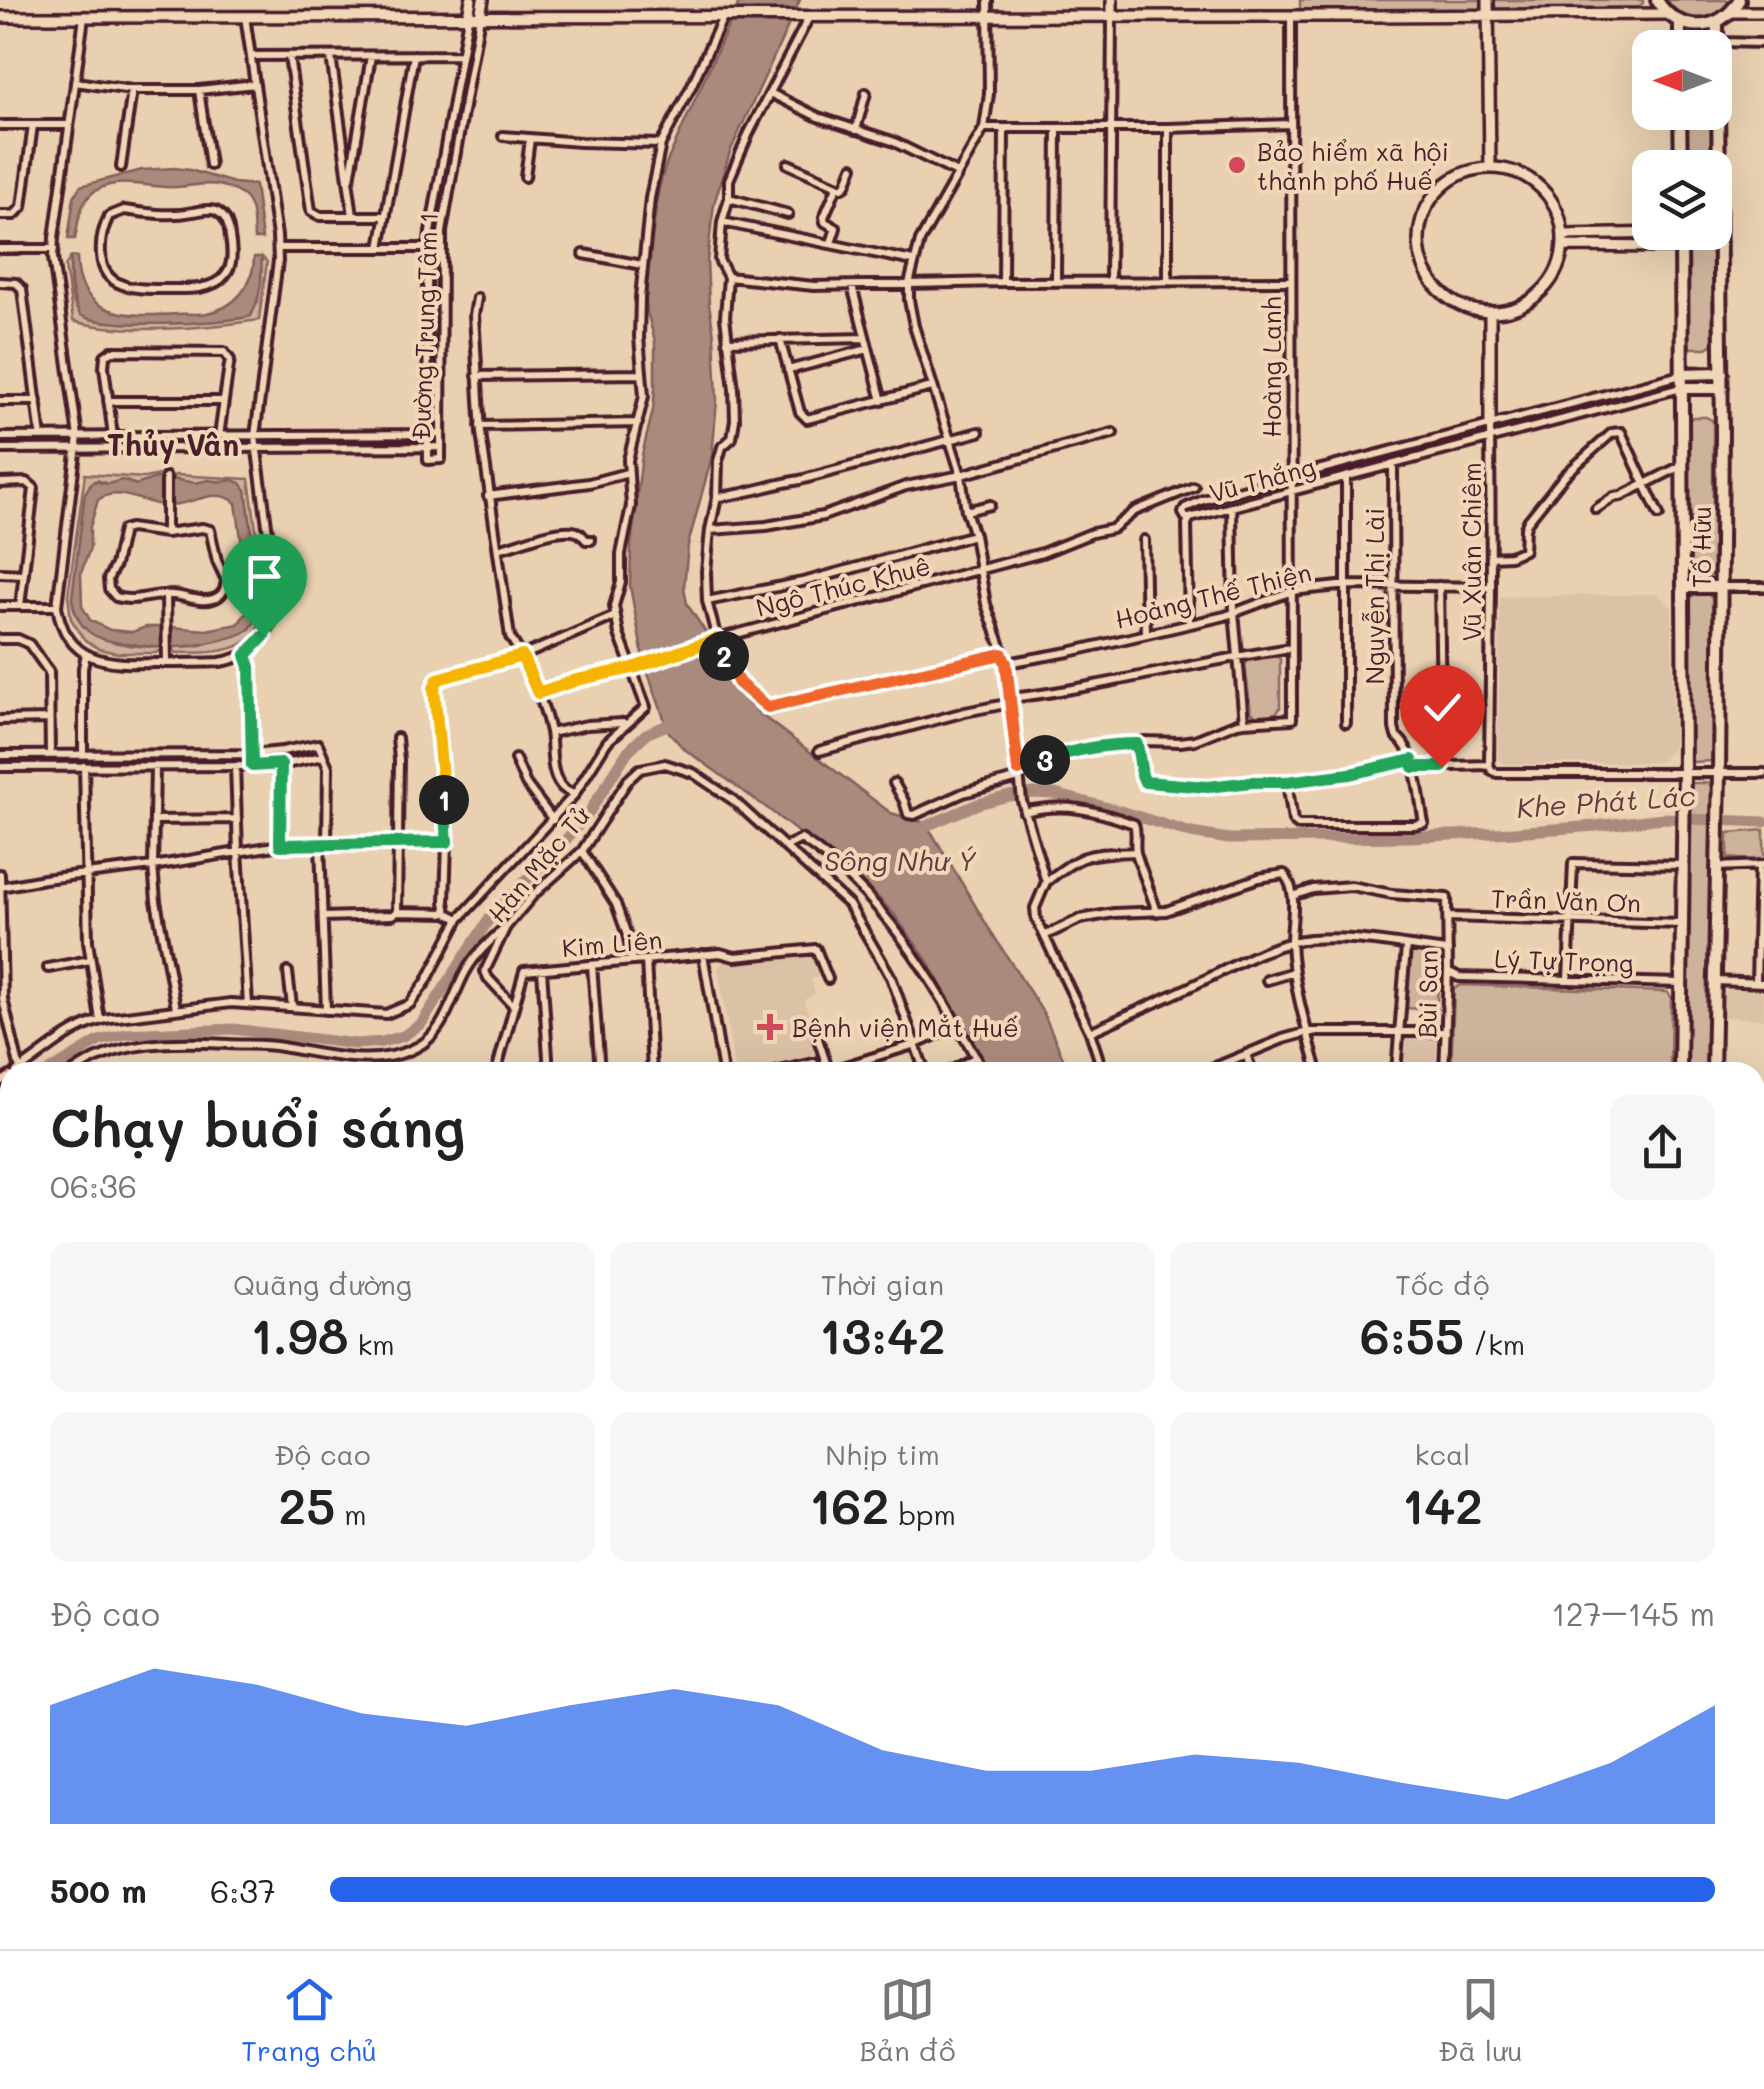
<!DOCTYPE html>
<html lang="vi">
<head>
<meta charset="utf-8">
<style>
  body { margin:0; font-family:Mali,sans-serif; background:#f6f6f6; color:#222; height:100vh; display:flex; flex-direction:column; font-size:38px; white-space:nowrap }
  * { box-sizing:border-box; margin:0 }
  p { font-size:32px; color:#767676 }
  .icon { flex:none; width:55px; height:55px; fill:none; stroke:currentColor; stroke-width:2; stroke-linecap:round; stroke-linejoin:round }
  .map { position:relative; flex:1; overflow:hidden }
  .details { position:absolute; left:0px; top:1062px; width:1765px; height:888px; display:flex; flex-direction:column; background:#fff; border-radius:30px 30px 0 0; box-shadow:0 10px 40px #0002 }
  .details>* { flex:none }
  .needle { width:65px; rotate:270deg }
  .controls { position:absolute; left:1632px; top:30px; display:grid; gap:20px }
  .controls a { display:grid; place-items:center; width:100px; height:100px; border-radius:20px; background:#fff; box-shadow:0 10px 40px #0002; font-size:50px }
  .pin { position:absolute; display:grid; place-items:center; width:85px; height:85px; color:#fff; margin:-102px -42px; border-radius:50% 50% 50% 0; rotate:-45deg; box-shadow:0 0 10px #0007 }
  .pin .icon { rotate:45deg }
  .km { position:absolute; width:50px; height:50px; margin:-25px; border-radius:50%; background:#222; color:#fff; font-size:28px; line-height:50px; text-align:center }
  .round { display:grid; place-items:center; flex:none; width:105px; height:105px; border-radius:20px; background:#f6f6f6 }
  .head { display:flex; align-items:center; justify-content:space-between; height:170px; padding:0 50px }
  h1 { font-size:55px; font-weight:600; line-height:75px }
  .metrics { display:grid; grid-template-columns:repeat(3,1fr); gap:15px; height:170px; padding:10px 50px }
  .metrics div { display:grid; align-content:center; border-radius:20px; background:#f6f6f6; text-align:center }
  .metrics b { font-size:50px; font-weight:600 }
  .metrics small { font-size:28px; font-weight:400 }
  .metrics p { font-size:28px }
  .chart { height:280px; padding:20px 50px }
  .chart p { display:flex; justify-content:space-between }
  .chart svg { width:100%; height:180px; margin-top:10px; fill:#2563eb; opacity:.7 }
  ul { padding:0 50px; list-style:none; font-size:32px }
  li { display:grid; grid-template-columns:160px 120px 1fr; align-items:center; height:75px }
  li i { height:25px; border-radius:12px; background:#2563eb }
  .tabs { display:flex; justify-content:space-around; align-items:center; height:140px; border-top:2px solid #e0e0e0; background:#fff; font-size:28px; color:#767676 }
  .tabs a { display:grid; justify-items:center; gap:5px }
  .tabs .current { color:#2563eb }
  .map>svg:first-child { display:block }
  .built { fill:#dbc1a6 }
  .green { fill:#ceb39c; stroke:#8c6964; stroke-width:2.5 }
  .water { fill:#aa8a7c; stroke:#845f5c; stroke-width:2.5 }
  .lines { fill:none; stroke-linecap:round; stroke-linejoin:round }
  .river { stroke:#aa8a7c; stroke-width:11 }
  .minor-casing { stroke:#4a1f2b; stroke-width:14 }
  .tertiary-casing { stroke:#4a1f2b; stroke-width:16 }
  .secondary-casing { stroke:#4a1f2b; stroke-width:18 }
  .primary-casing { stroke:#4a1f2b; stroke-width:18 }
  .trunk-casing { stroke:#4a1f2b; stroke-width:19 }
  .minor { stroke:#efd7b7; stroke-width:6 }
  .tertiary { stroke:#efd7b7; stroke-width:9 }
  .secondary { stroke:#efd7b7; stroke-width:10 }
  .primary { stroke:#efd7b7; stroke-width:10 }
  .trunk { stroke:#efd7b7; stroke-width:11 }
  .split-1-casing { stroke:#fff; stroke-width:20 }
  .split-2-casing { stroke:#fff; stroke-width:20 }
  .split-3-casing { stroke:#fff; stroke-width:20 }
  .split-4-casing { stroke:#fff; stroke-width:20 }
  .split-1 { stroke:#22a559; stroke-width:12 }
  .split-2 { stroke:#f5b400; stroke-width:12 }
  .split-3 { stroke:#f0652b; stroke-width:12 }
  .split-4 { stroke:#22a559; stroke-width:12 }
  .poi-dot { fill:#d1495b; stroke:#efd7b7; stroke-width:4 }
  .labels { text-anchor:middle; dominant-baseline:central; stroke-width:8; stroke-linejoin:round; paint-order:stroke }
  .poi-label { font-size:25px; fill:#4a1f2b; stroke:#efd7b7; text-anchor:start }
  .street-label { font-size:25px; fill:#4a1f2b; stroke:#efd7b7 }
  .water-label { font-size:28px; font-style:italic; fill:#623a3f; stroke:#efd7b7 }
  .quarter-label { font-size:30px; font-weight:bold; fill:#4a1f2b; stroke:#efd7b7 }
</style>
</head>
<body>
<div class="map">
<svg width="1764" height="1949" viewBox="0 0 1764 1949">
  <rect width="100%" height="100%" fill="#e8d0b1"/>
  <filter id="ink" filterUnits="userSpaceOnUse"><feTurbulence type="fractalNoise" baseFrequency=".01" numOctaves="2"/><feDisplacementMap in="SourceGraphic" scale="20" xChannelSelector="R" yChannelSelector="G"/><feConvolveMatrix kernelMatrix="1 2 1 2 8 2 1 2 1" color-interpolation-filters="sRGB"/></filter>
  <g filter="url(#ink)">
    <!-- built -->
    <path class="built" d="M1658,594L1672,608L1673,747L1660,762L1504,764L1498,760L1500,600L1503,597Z
      M814,951L819,976L811,979L815,994L804,1000L820,1054L749,1072L735,1071L718,968L725,960Z
      M1728,990L1764,991V1019L1723,1017L1724,992Z
      M1402,1033L1437,1035L1435,1072H1399Z
      M1755,1094H1764V1245H1755Z"/>
    <!-- green -->
    <path class="green" d="M1300,0H1481V7L1476,12H1305L1300,9Z
      M1494,0H1643V3L1634,12L1496,11Z
      M1667,0H1732C1713,27 1685,26 1667,0Z
      M1687,113H1712V167H1687Z
      M1694,248H1706L1712,253L1713,344L1707,348H1691L1688,342V253Z
      M71,257C69,273 68,306 83,316C100,329 227,323 251,316L258,301L262,257L267,262L259,320C207,328 123,335 73,321L65,266Z
      M1693,417H1706L1713,421V572L1709,578H1694L1688,573V421Z
      M85,474L145,478L158,475L162,478L136,485L126,481L108,484L97,480L90,484L84,500L72,599C80,643 125,647 162,647V650L156,653H117L99,649L84,639L71,619L68,595Z
      M175,475L249,479L265,593C264,655 224,652 176,653L172,647L198,646L250,629L260,612L261,595L246,490L233,480L195,483L171,479Z
      M1695,594H1708L1712,598L1714,757L1710,761L1693,762L1688,757L1689,599Z
      M1276,655L1280,659V708L1276,713L1258,717L1251,712L1245,665L1250,658Z
      M1692,783H1708L1713,788L1709,1072H1684L1688,788Z
      M1764,830V861L1728,858V833Z
      M1410,951L1441,954L1436,1011L1406,1008Z
      M1461,985L1667,992L1671,997L1670,1072H1451L1454,989Z"/>
    <!-- water -->
    <path class="water" d="M740,0H800L730,152L714,204L707,261L709,304L714,335L717,400L712,456L688,545L684,587L687,604L716,648L731,686L760,714L891,813L922,822L932,833L988,927L1044,1014L1069,1072H989L927,960L894,914L869,888L767,808L683,748L669,732L644,662L630,586L631,546L642,455L653,410L655,389V341L646,308L647,271L659,188L666,164Z
      M174,168L190,170L234,183L255,185L262,239H254C253,225 255,204 242,195C212,175 194,189 166,187C141,186 111,176 90,195C79,206 78,224 75,239H68L74,197L80,186L142,170Z
      M71,257H77C77,318 129,317 176,314C186,313 197,315 207,313C235,308 254,285 254,257H261C263,277 260,298 251,316C221,324 105,329 80,315C71,296 69,278 71,257Z
      M156,478H162V505C140,502 117,486 98,500L90,527V548L81,573L82,606L90,620L110,630L132,632L146,627H162V647C148,647 136,644 122,643C93,640 77,629 72,599L85,493L94,481L108,484L122,480L136,485Z
      M171,479L195,483L209,480L222,482L233,480L241,483L246,490L261,605C255,631 244,635 221,640C204,644 189,647 172,647V627L206,630L238,624L251,606L253,591V572L242,545L236,503C218,486 193,504 171,505Z
      M0,1876L10,1877V1940H549L599,1943L658,1940L663,1949H0Z
      M706,1940H832L841,1949H706Z"/>
    <g class="lines">
      <!-- river -->
      <path class="river" d="M912,832L978,804L1009,796L1034,793L1055,794L1120,811L1191,833L1229,839L1410,837L1514,832L1596,826L1663,818L1764,822
        M48,1072L99,1041L126,1034L233,1029L356,1044L382,1042L403,1036L421,1024L491,916L562,844L588,814L628,751L646,734L665,726L683,724
        M0,1105L10,1098"/>
      <defs>
        <path id="minor" d="M988,0L989,94L984,128L920,241L909,284V300L914,326L961,475L966,511L974,535L986,604L1007,663L1022,801L1046,882L1035,908L1036,918L1090,1032L1103,1072
          M84,17L54,238L53,258L78,437L57,606C66,664 108,664 155,663C177,663 199,663 220,662C258,656 276,629 276,592L255,436L278,261L277,236L245,16
          M468,17L430,232L427,265L428,460L441,459L442,232L480,16
          M809,17L749,133L729,180V198L722,222L719,260L728,277L725,317L734,389L735,420L732,438L722,447L718,461L717,497L710,530L706,572L707,601L717,639L739,683L768,707L1002,654
          M1718,42L1764,43
          M251,56L461,55
          M289,56L311,211L320,216H386
          M331,56L353,216
          M75,82L132,90H199L255,84
          M199,90L210,165
          M770,93L818,117L892,141L957,173
          M0,125H69
          M984,128H1168L1291,124
          M856,130L866,93
          M503,136L580,142L661,144
          M788,164L842,188L846,185L853,167
          M121,167L132,90
          M525,177L530,139
          M350,179L371,56
          M729,198L788,214
          M124,210C148,213 169,217 193,212C201,211 209,208 216,211C227,216 229,227 230,237C232,249 234,265 225,275C213,291 184,289 167,289C139,289 102,291 101,254C100,241 103,228 109,216Z
          M0,215H14L22,207L33,125
          M722,222L913,261
          M831,243L836,228L825,222L824,217L837,187
          M278,248H442
          M380,248L414,55
          M0,249H54
          M584,254L642,265
          M728,277L814,286L1003,282L1291,281
          M1110,281L1112,17
          M1168,281V128
          M0,282L16,283L22,289L41,437
          M1003,282L1004,128
          M1056,282L1057,128
          M852,286L882,401
          M477,298L474,315L481,433L510,637C528,665 543,699 550,732C553,749 549,771 561,786C564,790 570,792 574,795
          M780,339L800,412L807,419L932,387
          M727,341L865,338
          M788,370L868,349
          M477,376L641,374
          M0,401H37
          M108,401H224
          M1490,425L1491,587L1489,765L1492,771L1497,773H1764
          M480,426L638,423
          M113,436L104,367L105,356L112,351L224,352L230,360L229,365L219,436
          M0,437L441,434
          M0,449L441,447
          M166,477V533
          M1346,478V723
          M0,483L27,482L34,488L20,606
          M488,496L589,483L627,473
          M717,497C745,495 772,484 800,480L979,432
          M1596,509L1614,497L1621,496L1683,465
          M966,511L990,505
          M1190,518H1186L1183,513L1185,508L1203,500L1681,375
          M1190,518L1681,388
          M130,528L166,533L202,528L210,530L217,561L226,580C225,589 223,596 213,599C200,603 186,596 173,595C153,593 136,603 116,597L109,589L108,579L115,565L123,530Z
          M710,530L766,526L823,516L906,486L961,475L1113,433
          M1144,540L1146,633
          M498,549C519,544 551,529 572,531C580,532 581,534 586,540H591
          M1491,557L1510,556L1524,550L1525,528L1528,521L1565,475L1612,433L1621,432L1659,515
          M0,573L24,574
          M1439,586L1442,767
          M1721,587H1764
          M166,595L167,663
          M707,601L807,581L974,535
          M0,606H57
          M1189,623L1187,524L1190,518
          M0,639H18L29,644L49,672L50,754
          M246,655L250,667L252,766
          M1007,663L1069,652L1225,616L1292,591L1348,585L1491,587
          M537,693L577,681L633,668L717,639L1042,553L1092,533L1112,529L1135,511L1194,487
          M1011,698C1105,687 1197,661 1292,648
          M0,720L49,719
          M1244,722L1292,719L1291,16
          M550,733L587,725L624,723
          M1137,743L1141,775L1145,782L1208,787L1252,782H1287L1350,774L1412,760
          M819,751L965,712L1011,703
          M83,754V668L86,654
          M0,755L252,754L282,751L318,744L328,767L327,844
          M515,759L526,784L553,820
          M84,766L88,941L100,1020
          M235,766L238,851L248,1004
          M0,767L252,766L281,765L323,756
          M155,767L153,866L156,901L176,1008
          M1414,767L1489,765
          M1018,770L1074,750L1110,744L1137,743L1144,741L1180,742L1195,740L1237,723L1244,722L1234,612L1232,507
          M1287,782L1293,821L1298,825H1414L1424,823C1419,799 1417,750 1396,736L1394,728L1393,465
          M894,783L904,801L908,814L914,815L963,793L1019,778
          M1024,812C1064,802 1096,810 1134,824C1138,834 1133,846 1137,856C1143,875 1151,893 1157,912
          M155,820L237,819
          M320,844L326,1010
          M280,845L281,765
          M785,847L801,839C887,896 935,985 984,1072
          M582,851L616,904L628,938L632,961
          M1716,867L1764,865
          M0,874L3,999L20,1070
          M1046,882C1083,852 1088,854 1135,852
          M0,887L44,879L153,866L280,845L447,842
          M1293,896L1313,889L1351,886L1392,894L1447,898L1448,971L1444,1072
          M397,912L447,913
          M323,917L392,915L397,912L399,760L397,738
          M1448,917L1682,924
          M459,919L447,913L445,902L447,842L443,781L434,688L436,681L522,656L615,616
          M1046,935L1080,919L1114,913L1166,911L1259,878L1284,874C1299,892 1291,920 1291,942C1293,987 1307,1030 1318,1072
          M703,954L723,1072
          M646,960L652,1072
          M592,965L600,1072
          M48,968L90,960
          M542,969L549,1072
          M288,972L292,1006
          M1449,972L1459,977L1680,983
          M1267,980L1294,972
          M1568,980L1573,863L1683,865
          M1715,981L1764,983
          M1756,982L1759,865
          M514,1006L488,978L485,971L506,927L534,894L582,851L628,780L640,769L665,764L693,773L733,800L849,905L891,977L925,1072
          M1090,1032C1127,1015 1165,999 1202,981C1236,965 1272,943 1310,939C1356,935 1402,946 1448,951
          M818,1039L829,1072
          M1246,1054L1252,1072
          M16,1072C47,1052 72,1025 110,1018L231,1003L386,1014L410,1004L426,982L459,919L574,795L607,742L646,707L619,634L614,606L621,582V554L631,506L628,460L644,396L639,337L640,298L650,198L661,144L691,87L723,17
          M73,1072C117,1040 175,1041 228,1044C246,1045 264,1044 282,1047C325,1054 376,1069 417,1047C445,1033 452,996 466,971C475,955 488,943 501,931
          M496,1072L524,971L720,953L735,957L816,949L828,979
          M775,1072L814,1063L819,1072
          M826,1072L916,1044L958,1025
          M949,1072L976,1057
          M1203,1072L1283,1039L1308,1032H1446
          M1396,1072L1406,947
          M0,1082L10,1076
          M1755,1088H1764
          M0,1124L10,1118
          M1755,1252L1764,1253
          M1755,1263H1764
          M0,1334L10,1333
          M0,1391L10,1390
          M1755,1494H1764
          M1755,1529H1764
          M0,1587H10
          M1755,1603L1764,1602
          M0,1644L10,1645
          M1755,1700H1764
          M0,1715L10,1716
          M1272,1940L1281,1949
          M1152,1949L1163,1940
          M1303,1949L1433,1940"/>
        <path id="tertiary" d="M1112,0V17
          M1488,0L1490,168
          M1732,12H1764
          M468,16L471,0
          M480,16L483,0
          M0,17L1371,16L1667,14
          M1419 240a72 72 0 1 1 144 0a72 72 0 1 1-144 0Z
          M1563,235L1666,233L1681,242
          M1563,246L1669,247L1681,242
          M1490,313V425
          M1287,1940L1288,1949
          M1469,1940L1473,1949"/>
        <path id="secondary" d="M1657,0C1677,34 1720,34 1739,0
          M1680,22V48
          M1680,112L1681,168
          M1681,242H1720
          M1682,374L1722,373
          M1682,388H1722
          M1684,587H1721
          M1680,1072L1684,772L1681,232
          M1713,1072L1719,773L1722,431L1717,22
          M0,1802L10,1803
          M1005,1940L1015,1949
          M1707,1949L1716,1940"/>
        <path id="primary" d="M0,1256H10
          M0,1272L10,1271
          M1755,1873H1764
          M1755,1920H1764
          M1741,1949L1742,1940
          M1753,1949L1754,1940"/>
        <path id="trunk" d="M1755,1400H1764"/>
      </defs>
      <!-- minor casing -->
      <use href="#minor" class="minor-casing"/>
      <!-- tertiary casing -->
      <use href="#tertiary" class="tertiary-casing"/>
      <!-- secondary casing -->
      <use href="#secondary" class="secondary-casing"/>
      <!-- primary casing -->
      <use href="#primary" class="primary-casing"/>
      <!-- trunk casing -->
      <use href="#trunk" class="trunk-casing"/>
      <!-- minor -->
      <use href="#minor" class="minor"/>
      <!-- tertiary -->
      <use href="#tertiary" class="tertiary"/>
      <!-- secondary -->
      <use href="#secondary" class="secondary"/>
      <!-- primary -->
      <use href="#primary" class="primary"/>
      <!-- trunk -->
      <use href="#trunk" class="trunk"/>
    </g>
  </g>
  <g class="lines" filter="url(#ink)">
    <defs>
      <path id="split-1" d="M264,636L246,655L250,667L252,766L281,764L280,845L447,842L444,800"/>
      <path id="split-2" d="M444,800L434,688L438,679L522,656L538,693L577,680L633,668L717,639L724,656"/>
      <path id="split-3" d="M724,656L739,683L768,707L1002,654L1006,663L1018,770L1045,760"/>
      <path id="split-4" d="M1045,760C1076,749 1104,744 1137,744L1142,775L1145,782L1208,787L1252,782H1287L1350,774L1412,760L1414,767H1442"/>
    </defs>
    <!-- split-1 casing -->
    <use href="#split-1" class="split-1-casing"/>
    <!-- split-2 casing -->
    <use href="#split-2" class="split-2-casing"/>
    <!-- split-3 casing -->
    <use href="#split-3" class="split-3-casing"/>
    <!-- split-4 casing -->
    <use href="#split-4" class="split-4-casing"/>
    <!-- split-1 -->
    <use href="#split-1" class="split-1"/>
    <!-- split-2 -->
    <use href="#split-2" class="split-2"/>
    <!-- split-3 -->
    <use href="#split-3" class="split-3"/>
    <!-- split-4 -->
    <use href="#split-4" class="split-4"/>
  </g>
  <!-- markers -->
  <g class="poi-dot">
    <circle cx="1237" cy="165" r="10"/>
    <path d="M765 1012h10v10h10v10h-10v10h-10v-10h-10v-10h10z"/>
  </g>
  <g class="labels">
    <!-- poi labels -->
    <g class="poi-label">
      <text x="1257" y="151">Bảo hiểm xã hội<tspan x="1257" dy="29">thành phố Huế</tspan></text>
      <text x="792" y="1027">Bệnh viện Mắt Huế</text>
    </g>
    <!-- street labels -->
    <g class="street-label">
      <text transform="translate(424 326) rotate(-88)">Đường Trung Tâm 1</text>
      <text transform="translate(1271 367) rotate(-90)">Hoàng Lanh</text>
      <text transform="translate(1262 479) rotate(-15)">Vũ Thắng</text>
      <text transform="translate(1701 547) rotate(-90)">Tố Hữu</text>
      <text transform="translate(1471 552) rotate(-90)">Vũ Xuân Chiêm</text>
      <text transform="translate(843 586) rotate(-14)">Ngô Thúc Khuê</text>
      <text transform="translate(1213 595) rotate(-14)">Hoàng Thế Thiện</text>
      <text transform="translate(1374 596) rotate(-90)">Nguyễn Thị Lài</text>
      <text transform="translate(538 864) rotate(-50)">Hàn Mặc Tử</text>
      <text transform="translate(1566 900) rotate(2)">Trần Văn Ơn</text>
      <text transform="translate(612 943) rotate(-5)">Kim Liên</text>
      <text transform="translate(1564 960) rotate(2)">Lý Tự Trọng</text>
      <text transform="translate(1427 994) rotate(-89)">Bùi San</text>
    </g>
    <!-- water labels -->
    <g class="water-label">
      <text transform="translate(1606 801) rotate(-4)">Khe Phát Lác</text>
      <text x="900" y="860">Sông Như Ý</text>
    </g>
    <!-- quarter labels -->
    <g class="quarter-label">
      <text x="173" y="444">Thủy Vân</text>
    </g>
  </g>
</svg>
<div class="controls">
<a><svg class="needle" viewBox="-14 -14 28 28"><path d="M0-13l5 13h-10z" fill="#e53935"/><path d="M0 13l5-13h-10z" fill="#767676"/></svg></a>
<a><svg class="icon" aria-label="layers" viewBox="0 0 24 24"><path d="M12 4l9 5-9 5-9-5zM3 14l9 5 9-5"/></svg></a>
</div>
<div class="pin" style="left:264px;top:636px;background:#1e9e55"><svg class="icon" aria-label="arrive" viewBox="0 0 24 24"><path d="M6 21V4h12l-3 4 3 4H6"/></svg></div>
<div class="pin" style="left:1442px;top:767px;background:#d93025"><svg class="icon" aria-label="check" viewBox="0 0 24 24"><path d="M5 12l5 5 9-10"/></svg></div>
<b class="km" style="left:444px;top:800px">1</b>
<b class="km" style="left:724px;top:656px">2</b>
<b class="km" style="left:1045px;top:760px">3</b>
<section class="details">
<div class="head"><div><h1>Chạy buổi sáng</h1><p>06:36</p></div><a class="round"><svg class="icon" aria-label="share" viewBox="0 0 24 24"><path d="M12 15V3M7 8l5-5 5 5M5 13v7h14v-7"/></svg></a></div>
<div class="metrics">
<div><p>Quãng đường</p><b>1.98<small> km</small></b></div>
<div><p>Thời gian</p><b>13:42</b></div>
<div><p>Tốc độ</p><b>6:55<small> /km</small></b></div>
</div>
<div class="metrics">
<div><p>Độ cao</p><b>25<small> m</small></b></div>
<div><p>Nhịp tim</p><b>162<small> bpm</small></b></div>
<div><p>kcal</p><b>142</b></div>
</div>
<div class="chart"><p><span>Độ cao</span>127–145 m</p>
<svg viewBox="0 0 160 44" preserveAspectRatio="none"><path d="M0 44V15L10 6L20 10L30 17L40 20L50 15L60 11L70 15L80 26L90 31L100 31L110 27L120 29L130 34L140 38L150 29L160 15V44z"/></svg>
</div>
<ul>
<li><b>500 m</b>6:37<i style="width:100%"></i></li>
</ul>
</section>
</div>
<nav class="tabs">
<a class="current"><svg class="icon" aria-label="home" viewBox="0 0 24 24"><path d="M3 11l9-7 9 7M6 9v11h12V9"/></svg>Trang chủ</a>
<a><svg class="icon" aria-label="map" viewBox="0 0 24 24"><path d="M3 6l6-2 6 2 6-2v14l-6 2-6-2-6 2zM9 4v14M15 6v14"/></svg>Bản đồ</a>
<a><svg class="icon" aria-label="saved" viewBox="0 0 24 24"><path d="M7 4h10v16l-5-4-5 4z"/></svg>Đã lưu</a>
</nav>
</body>
</html>
